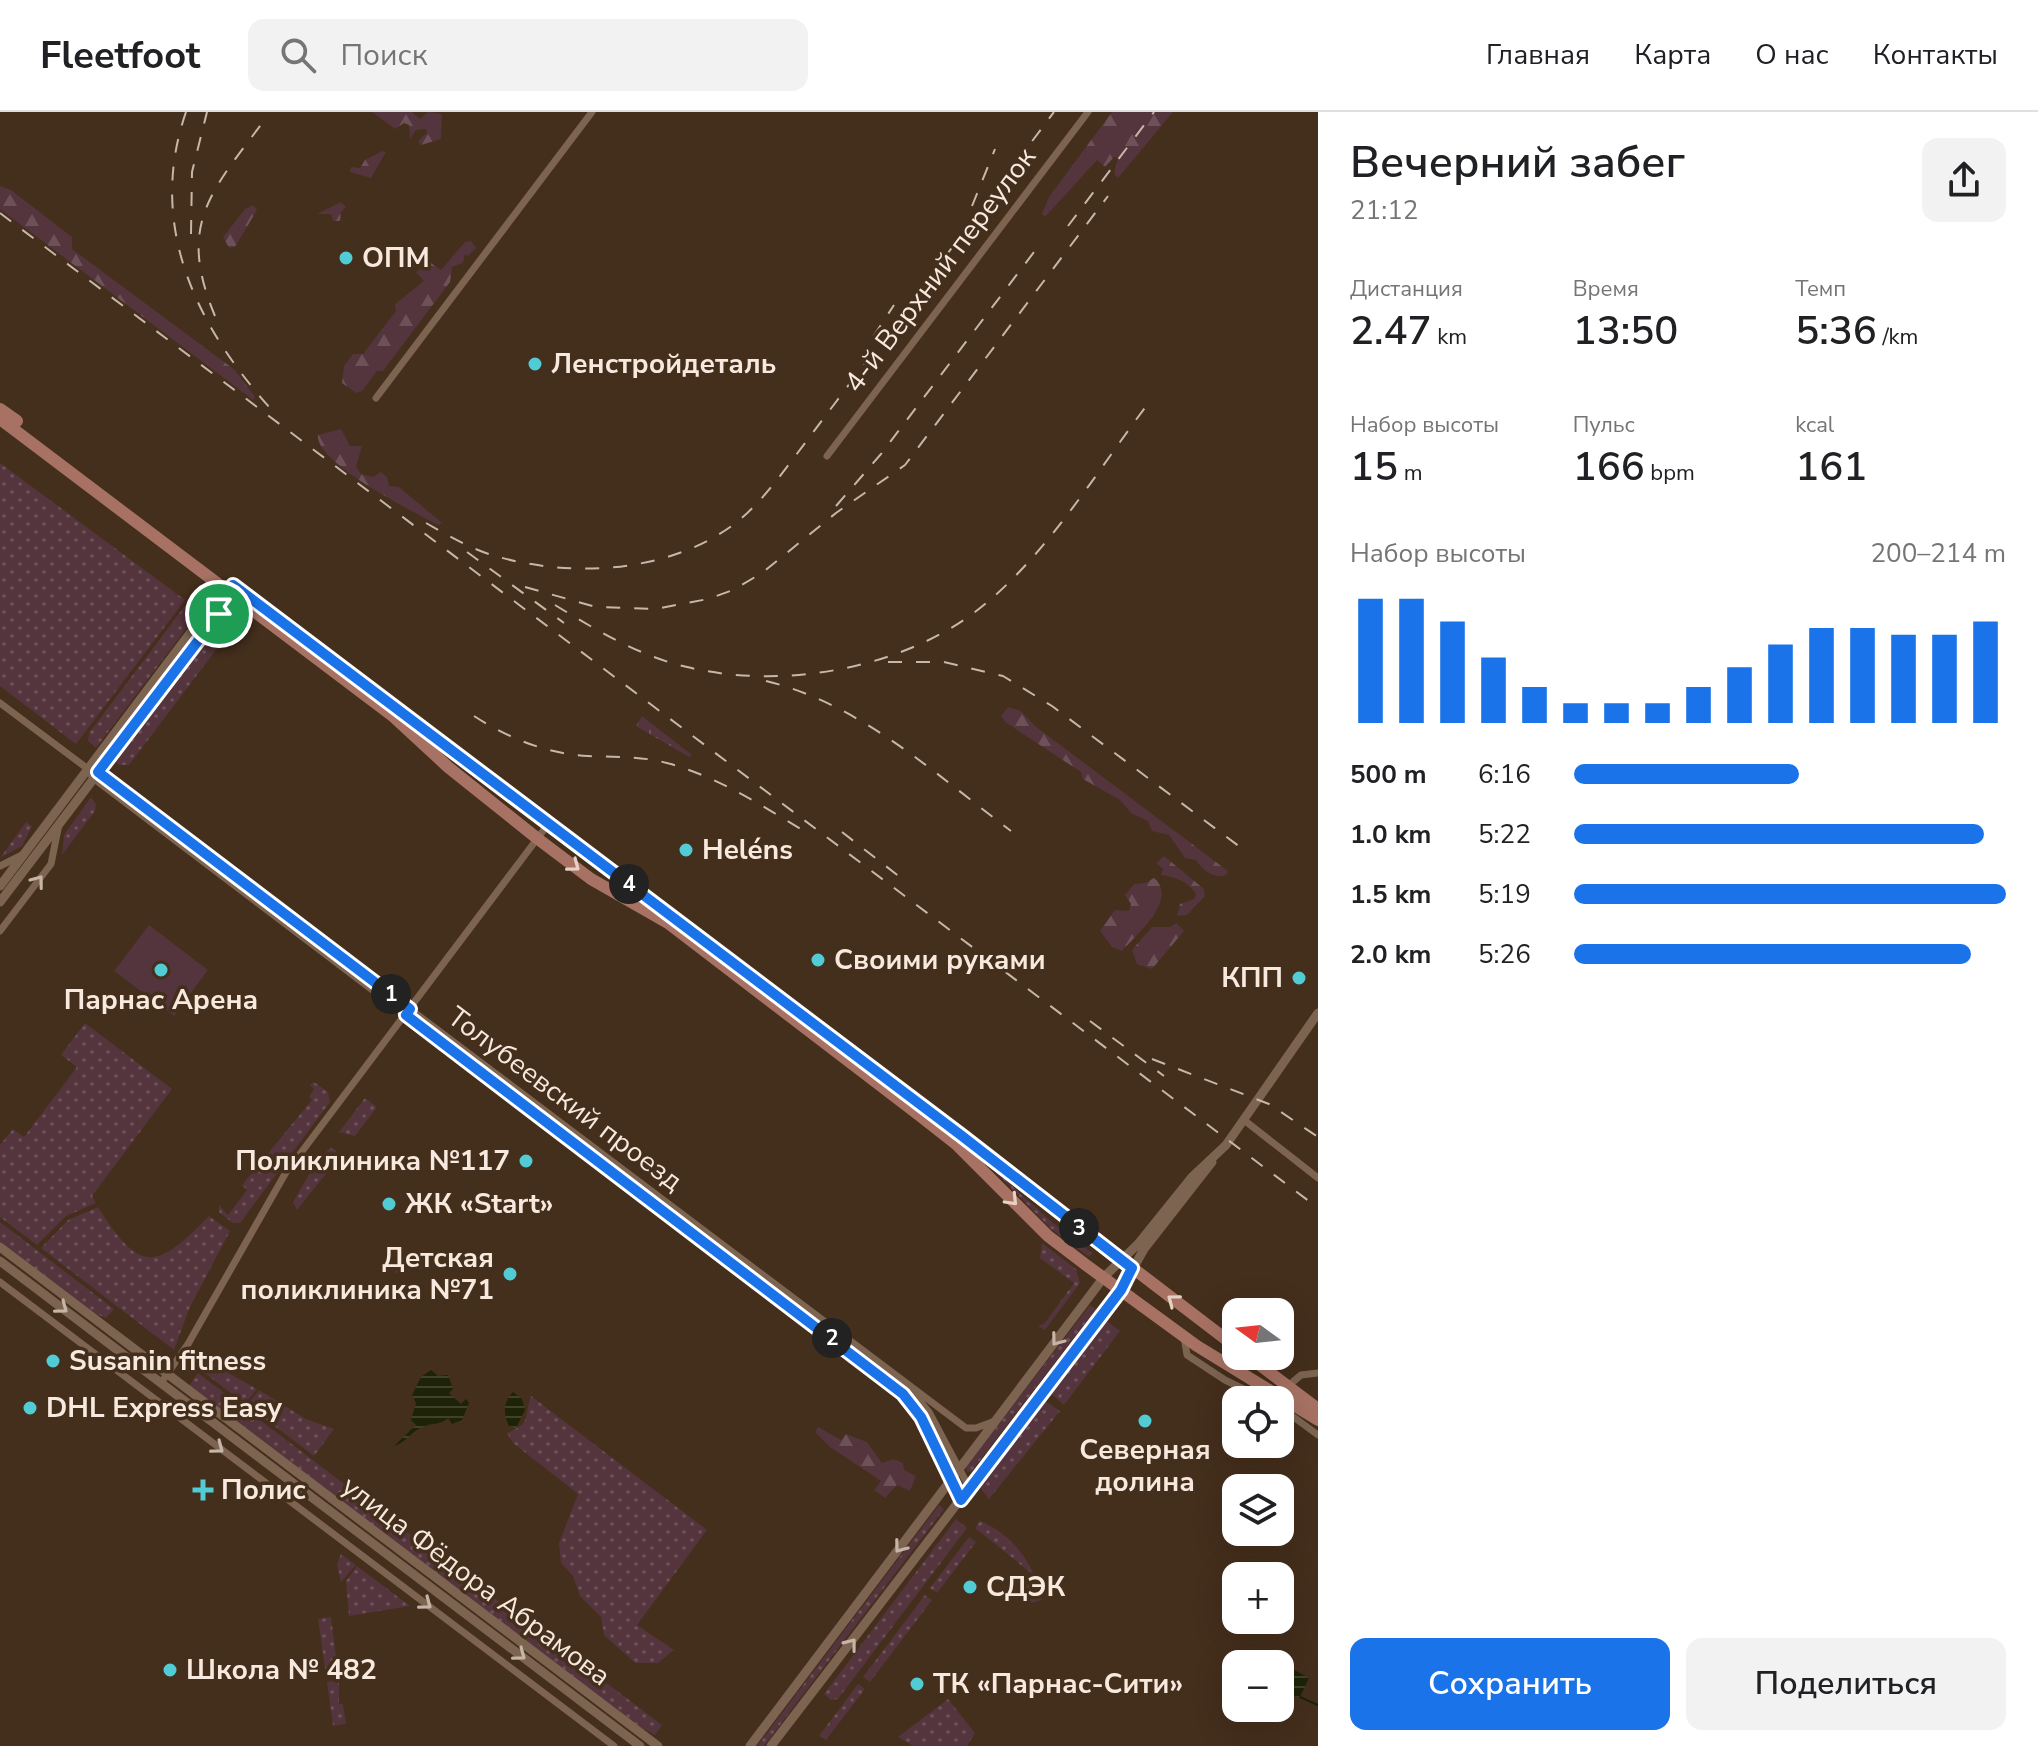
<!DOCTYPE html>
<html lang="ru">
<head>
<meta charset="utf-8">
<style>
  body { margin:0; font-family:"Nunito Sans",sans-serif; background:#f2f2f2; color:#202124; height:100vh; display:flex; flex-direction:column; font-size:30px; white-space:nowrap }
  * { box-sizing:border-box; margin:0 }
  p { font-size:26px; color:#757577 }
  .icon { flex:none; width:44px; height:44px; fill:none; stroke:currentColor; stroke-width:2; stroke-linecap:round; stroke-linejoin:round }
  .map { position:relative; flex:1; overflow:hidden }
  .side { display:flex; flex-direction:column; background:#fff; width:720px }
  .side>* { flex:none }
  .needle { width:52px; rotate:285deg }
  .tools { position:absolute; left:1222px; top:1186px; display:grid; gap:16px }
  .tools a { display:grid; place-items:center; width:72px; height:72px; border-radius:16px; background:#fff; box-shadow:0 8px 32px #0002; font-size:40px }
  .pin { position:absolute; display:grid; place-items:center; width:68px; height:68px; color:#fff; margin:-34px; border:4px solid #fff; border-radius:50%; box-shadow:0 2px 8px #0007 }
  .km { position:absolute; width:40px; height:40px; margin:-20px; border-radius:50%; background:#222; color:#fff; font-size:22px; line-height:40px; text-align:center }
  .round { display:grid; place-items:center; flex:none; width:84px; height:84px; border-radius:16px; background:#f2f2f2 }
  .summary { display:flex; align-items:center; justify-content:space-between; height:136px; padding:0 32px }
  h1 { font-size:44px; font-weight:600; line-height:60px }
  .stats { display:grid; grid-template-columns:repeat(3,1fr); gap:12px; height:136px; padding:8px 32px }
  .stats div { display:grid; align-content:center }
  .stats b { font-size:40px; font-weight:600 }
  .stats small { font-size:22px; font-weight:400 }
  .stats p { font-size:22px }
  .chart { height:224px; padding:16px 32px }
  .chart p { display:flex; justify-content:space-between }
  .chart svg { width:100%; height:144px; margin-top:8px; stroke:#1a73e8; stroke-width:6 }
  .button { display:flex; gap:16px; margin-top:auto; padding:16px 32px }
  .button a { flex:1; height:92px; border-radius:16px; background:#1a73e8; color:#fff; font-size:32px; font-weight:600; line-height:92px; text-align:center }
  .button a+a { background:#f2f2f2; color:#202124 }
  ul { padding:0 32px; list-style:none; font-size:26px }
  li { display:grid; grid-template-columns:128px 96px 1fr; align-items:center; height:60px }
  li i { height:20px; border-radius:10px; background:#1a73e8 }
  header { display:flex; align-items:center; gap:48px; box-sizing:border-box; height:112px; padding:0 40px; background:#fff; border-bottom:2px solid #e0e0e0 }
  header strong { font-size:38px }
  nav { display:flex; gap:44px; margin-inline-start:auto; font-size:28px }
  .search { width:560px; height:72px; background:#f2f2f2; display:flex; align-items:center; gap:20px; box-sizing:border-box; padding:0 28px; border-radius:16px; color:#757577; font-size:30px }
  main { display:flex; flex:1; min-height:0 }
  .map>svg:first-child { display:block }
  .grass { fill:url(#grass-dots) }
  .forest { fill:url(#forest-firs) }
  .wetland { fill:url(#wetland-marsh) }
  .garden { fill:#54343d }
  .water { fill:url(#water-rules) }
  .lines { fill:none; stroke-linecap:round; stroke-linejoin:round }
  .stream { stroke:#1e2206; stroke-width:2 }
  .minor { stroke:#7d6451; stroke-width:7 }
  .tertiary { stroke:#7d6451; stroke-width:9 }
  .primary { stroke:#a77263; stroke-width:12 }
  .rail { stroke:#c7b7aa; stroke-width:2; stroke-dasharray:14 14; stroke-linecap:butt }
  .oneway { stroke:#e7d1c5 }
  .oneway2 { stroke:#c6b4a6 }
  .route-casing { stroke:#fff; stroke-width:16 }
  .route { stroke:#1a73e8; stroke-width:10 }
  .poi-dot { fill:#51ccd5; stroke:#442e1c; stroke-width:3 }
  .labels { text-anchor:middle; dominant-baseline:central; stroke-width:7; stroke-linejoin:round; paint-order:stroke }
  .poi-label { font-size:28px; font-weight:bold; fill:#f7e9de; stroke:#442e1c; text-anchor:start }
  .street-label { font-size:28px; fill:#f7e9de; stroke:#442e1c }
</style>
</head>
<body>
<header>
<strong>Fleetfoot</strong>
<div class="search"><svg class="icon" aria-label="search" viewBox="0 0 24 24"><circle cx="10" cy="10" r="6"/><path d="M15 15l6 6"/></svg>Поиск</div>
<nav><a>Главная</a><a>Карта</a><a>О нас</a><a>Контакты</a></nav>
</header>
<main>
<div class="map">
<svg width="1318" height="1634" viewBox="0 0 1318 1634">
  <defs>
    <pattern id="grass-dots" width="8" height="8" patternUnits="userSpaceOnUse" patternTransform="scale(2)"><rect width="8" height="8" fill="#54343d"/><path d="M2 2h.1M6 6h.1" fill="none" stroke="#6d5159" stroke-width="1.8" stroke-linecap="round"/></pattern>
    <pattern id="forest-firs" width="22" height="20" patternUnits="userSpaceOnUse" patternTransform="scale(2)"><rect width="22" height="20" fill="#54343d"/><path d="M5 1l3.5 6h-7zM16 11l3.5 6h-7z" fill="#6d5159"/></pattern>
    <pattern id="wetland-marsh" width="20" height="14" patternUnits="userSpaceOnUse" patternTransform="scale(2)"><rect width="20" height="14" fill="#54343d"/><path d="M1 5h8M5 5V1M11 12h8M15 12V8" fill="none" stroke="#6d5159"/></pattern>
    <pattern id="water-rules" width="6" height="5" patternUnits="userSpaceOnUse" patternTransform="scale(2)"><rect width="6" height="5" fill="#1e2206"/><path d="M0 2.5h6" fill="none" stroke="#3f422a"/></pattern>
  </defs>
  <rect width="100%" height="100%" fill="#442e1c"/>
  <!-- grass -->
  <path class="grass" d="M0,351L185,488L76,632L0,574Z
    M197,484L207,489L96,636L88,629L89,621L190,487Z
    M224,502L233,510L231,518L129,653H119L114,649Z
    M91,685L96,692L95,699L62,743L64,723Z
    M26,710L32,714L22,734L0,746Z
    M85,911L172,977L92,1084L96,1091L66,1104L37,1133L0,1105V1033L13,1017L24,1025L77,955L61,943Z
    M314,970L328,980L330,990L240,1111H233L219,1100V1093L228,1103L247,1078L242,1073L312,988L309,985L314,977L310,973Z
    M365,986L377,995L355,1024L339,1020Z
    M330,1036L336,1038L337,1048L297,1098L293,1090L315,1052Z
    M989,1053L1053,1111L1092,1141L1089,1145L1050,1116Z
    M98,1095C141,1163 156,1158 209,1104L230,1119L189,1197L174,1238L41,1136L68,1108Z
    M0,1110L114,1197L106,1206L90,1199L0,1131Z
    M1042,1131L1076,1157L1080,1171L1045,1218L1038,1214L1044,1212L1074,1171L1040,1146Z
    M410,1142L420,1148L433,1147L436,1154L394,1161Z
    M1090,1193L1096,1197L971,1360H967L966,1355Z
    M1104,1207L1120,1219L1064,1293L1049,1280Z
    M209,1250L257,1277L245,1292L202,1259Z
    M198,1261L662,1613L655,1623L640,1615L189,1274Z
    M259,1278L306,1307L334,1317L314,1344L247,1293Z
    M531,1284L707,1418L637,1513L674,1538L658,1551H635L604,1523L601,1505L580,1484L573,1464L561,1451L559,1431L578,1382L513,1331L507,1321C533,1310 523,1307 531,1284Z
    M1043,1288L1060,1299L989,1387L981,1377L982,1368Z
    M939,1393L944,1397L764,1634H757Z
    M956,1407L967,1416L838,1587L831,1588L824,1582Z
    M980,1409C1014,1423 1035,1453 1042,1488L1031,1491L1025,1472L1031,1461L975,1416Z
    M969,1425L976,1430L937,1481L930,1476Z
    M341,1442L356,1453L341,1470L337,1452Z
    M357,1454L410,1494L349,1504L346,1469Z
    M925,1483L932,1488L870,1570L863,1565Z
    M331,1505L338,1561L326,1563L318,1507Z
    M339,1568V1592H343L346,1612L333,1614L327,1570Z
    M858,1572L865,1577L826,1628L819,1624Z
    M948,1587L975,1621L967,1634H913L898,1625Z"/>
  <!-- forest -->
  <path class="forest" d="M372,0H412L420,7L428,0L442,2L441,27L421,33L418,29L427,21L426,17L416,18L410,27L409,13L404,11L395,17Z
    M1112,0H1173L1118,66L1114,62L1118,46L1114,45L1105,55L1097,48L1046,104L1042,102L1049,85Z
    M382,39L386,40L371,66L350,60L351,55L360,56L365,48Z
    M0,74L11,78L72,125V137L235,258L255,285L253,288L0,97Z
    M341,90L346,95L341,100L340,109H333L331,102H317Z
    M253,93L257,98L235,135L229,136L223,125L245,97Z
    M471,129L476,136L468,144L465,142L463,151L452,155L450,170L383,259H377L362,279L356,281L342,271L344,254L353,242H363L396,199L395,192L424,169L416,160L431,151L441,158L465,130Z
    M341,317L350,334H362L356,355L361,362L373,365L381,360L387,365L389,374L399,375L442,411L438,413C414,400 315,351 318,323Z
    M1008,595L1021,599L1035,614L1228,759L1227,762C1216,769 1202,758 1196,748L1185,746L1169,723L1152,719L1148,709L1131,701L1120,688L1083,667L1081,660L1005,610L1001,604Z
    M1164,744L1204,777L1205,784L1187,803L1177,804L1180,792L1194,787L1196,782C1187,768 1173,765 1161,763L1163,757L1156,751Z
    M1154,766C1179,787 1137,822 1122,839L1112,835L1100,819L1115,798L1129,799L1131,792L1125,783L1134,772L1145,771Z
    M1176,811L1184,819L1152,857L1137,852L1132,838L1152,815H1170Z
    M818,1315L841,1328L846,1322L867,1330L882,1351L893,1347L903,1351L904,1358L916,1364L910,1379L897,1373L885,1386L874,1378L881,1369L830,1335L815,1320Z"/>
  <!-- wetland -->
  <path class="wetland" d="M642,604L692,643L689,645L636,614Z"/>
  <!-- garden -->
  <path class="garden" d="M149,813L208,858L174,904L114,859Z"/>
  <!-- water -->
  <path class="water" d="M431,1258L438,1264L448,1263L453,1277L449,1281L461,1292L466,1287L469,1291L462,1308L452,1312L448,1306C439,1314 433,1310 423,1315C411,1319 407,1330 394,1334L416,1313L411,1308L416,1291L412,1283L421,1265Z
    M513,1280L522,1287L525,1298L516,1316L509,1314C503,1302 503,1290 513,1280Z
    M1282,1551L1309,1566L1300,1585L1280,1583Z"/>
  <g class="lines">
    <!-- stream -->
    <path class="stream" d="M1300,1585L1318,1593"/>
    <!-- minor -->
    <path class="minor" d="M376,286L592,0
      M827,344L1088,0
      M0,591L88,657L93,666L884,1266L915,1295L961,1388
      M94,659L966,1316H976L995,1309
      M0,754L22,743
      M0,819L51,752L59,712
      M1244,1008L1318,1066
      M0,1170L614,1634
      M1184,1225L1187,1243L1225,1268L1266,1288
      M161,1271L188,1232L285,1062L549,711
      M1288,1274L1301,1263L1318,1261
      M913,1281L929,1300L970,1377
      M1280,1295L1318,1323"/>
    <!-- tertiary -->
    <path class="tertiary" d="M0,774L224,476L233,473V483L0,790
      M0,1135L658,1634
      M0,1149L640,1634
      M750,1634L1104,1165L1138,1132L1192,1065L1226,1033L1318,901
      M771,1634L1121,1178L1144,1137L1212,1050"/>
    <!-- primary -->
    <path class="primary" d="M0,297L17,309
      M0,307L394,605L448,655L538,727L591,767L668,811L919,1003L956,1032L1048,1124L1086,1153L1197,1234L1318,1308
      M373,578L680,811
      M781,887L1236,1235
      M1248,1244L1318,1297"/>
    <!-- rail -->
    <path class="rail" d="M186,0C147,112 195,212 270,296
      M972,94L995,37
      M0,101L1318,1096
      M1068,114L1154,0
      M191,122L192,60L207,0
      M215,204C177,113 210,81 263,10
      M873,225L894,193
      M836,394L881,342L1034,140
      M426,411C447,423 469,436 492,443C571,467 671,461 737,410C758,393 774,372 790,351L1054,0
      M467,440L564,511
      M525,475L596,495L655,497L708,487L733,478L762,461L836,401L905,353L1108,84
      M555,493C596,518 639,544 687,555C785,579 913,556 991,487C1053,433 1098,358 1147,293
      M888,550H944L1003,564L1052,594L1244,738
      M766,569C861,592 935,662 1011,719
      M474,604C508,626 547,642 588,644C615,645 641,644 667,651C716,664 761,693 804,719
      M842,720L905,769
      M1090,909L1164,964
      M1152,947L1269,992L1318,1025"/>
  </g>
  <!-- one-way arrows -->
  <defs><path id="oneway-chevron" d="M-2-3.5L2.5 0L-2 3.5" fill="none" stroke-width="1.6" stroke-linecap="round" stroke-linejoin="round" transform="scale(2)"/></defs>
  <g class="oneway">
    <use href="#oneway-chevron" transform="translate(574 754) rotate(37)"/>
    <use href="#oneway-chevron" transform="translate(1012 1088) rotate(46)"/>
    <use href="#oneway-chevron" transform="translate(1173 1188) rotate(-143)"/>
  </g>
  <g class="oneway2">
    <use href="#oneway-chevron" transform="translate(38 769) rotate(-53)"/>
    <use href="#oneway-chevron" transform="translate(62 1196) rotate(37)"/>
    <use href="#oneway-chevron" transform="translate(1057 1228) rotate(127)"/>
    <use href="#oneway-chevron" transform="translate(218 1336) rotate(37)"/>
    <use href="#oneway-chevron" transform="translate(900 1435) rotate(127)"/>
    <use href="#oneway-chevron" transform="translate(426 1492) rotate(37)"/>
    <use href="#oneway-chevron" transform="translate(851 1532) rotate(-52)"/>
    <use href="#oneway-chevron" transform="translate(520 1543) rotate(37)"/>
  </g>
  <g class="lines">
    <defs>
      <path id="route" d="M233,473L962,1024L1132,1156L1121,1178L961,1388L921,1305L903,1282L419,913L406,903L410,897L98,660L233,483Z"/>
    </defs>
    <!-- route casing -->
    <use href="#route" class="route-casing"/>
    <!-- route -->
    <use href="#route" class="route"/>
  </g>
  <!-- markers -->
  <g class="poi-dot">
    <circle cx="346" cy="146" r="8"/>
    <circle cx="535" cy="252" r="8"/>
    <circle cx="686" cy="738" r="8"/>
    <circle cx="818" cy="848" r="8"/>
    <circle cx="161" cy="858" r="8"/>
    <circle cx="1299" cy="866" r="8"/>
    <circle cx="526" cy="1049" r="8"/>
    <circle cx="389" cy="1092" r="8"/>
    <circle cx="510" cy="1162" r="8"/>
    <circle cx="53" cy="1249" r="8"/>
    <circle cx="30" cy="1296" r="8"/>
    <circle cx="1145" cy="1309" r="8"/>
    <path d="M199 1366h8v8h8v8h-8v8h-8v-8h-8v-8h8z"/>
    <circle cx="970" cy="1475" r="8"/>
    <circle cx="170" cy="1558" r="8"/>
    <circle cx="917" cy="1572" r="8"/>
  </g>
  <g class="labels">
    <!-- poi labels -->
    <g class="poi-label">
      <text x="362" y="146">ОПМ</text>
      <text x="551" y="252">Ленстройдеталь</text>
      <text x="702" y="738">Heléns</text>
      <text x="834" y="848">Своими руками</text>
      <text x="1283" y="866" text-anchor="end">КПП</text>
      <text x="161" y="888" text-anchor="middle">Парнас Арена</text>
      <text x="510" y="1049" text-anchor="end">Поликлиника №117</text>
      <text x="405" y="1092">ЖК «Start»</text>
      <text x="494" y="1146" text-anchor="end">Детская<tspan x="494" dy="32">поликлиника №71</tspan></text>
      <text x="69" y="1249">Susanin fitness</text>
      <text x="46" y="1296">DHL Express Easy</text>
      <text x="1145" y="1338" text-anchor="middle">Северная<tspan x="1145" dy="32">долина</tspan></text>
      <text x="221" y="1378">Полис</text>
      <text x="986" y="1475">СДЭК</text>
      <text x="186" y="1558">Школа № 482</text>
      <text x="933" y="1572">ТК «Парнас-Сити»</text>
    </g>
    <!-- street labels -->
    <g class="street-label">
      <text transform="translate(940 158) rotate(-53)">4-й Верхний переулок</text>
      <text transform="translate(565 987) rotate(37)">Толубеевский проезд</text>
      <text transform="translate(476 1469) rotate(37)">улица Фёдора Абрамова</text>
    </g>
  </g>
</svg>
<div class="tools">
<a><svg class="needle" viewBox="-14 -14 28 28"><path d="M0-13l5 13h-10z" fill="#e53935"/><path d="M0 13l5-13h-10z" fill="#757577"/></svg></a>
<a><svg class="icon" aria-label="locate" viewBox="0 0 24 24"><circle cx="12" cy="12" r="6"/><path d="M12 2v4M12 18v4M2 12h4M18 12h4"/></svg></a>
<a><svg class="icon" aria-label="layers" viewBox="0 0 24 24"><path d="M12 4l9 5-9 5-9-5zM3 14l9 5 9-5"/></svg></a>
<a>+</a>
<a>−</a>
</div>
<div class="pin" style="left:219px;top:502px;background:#1e9e55"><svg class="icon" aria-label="arrive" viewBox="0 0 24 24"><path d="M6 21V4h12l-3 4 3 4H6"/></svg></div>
<b class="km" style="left:391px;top:882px">1</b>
<b class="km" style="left:832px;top:1226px">2</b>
<b class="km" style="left:1079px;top:1116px">3</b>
<b class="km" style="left:629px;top:772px">4</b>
</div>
<section class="side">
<div class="summary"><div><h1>Вечерний забег</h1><p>21:12</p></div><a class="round"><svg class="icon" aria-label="share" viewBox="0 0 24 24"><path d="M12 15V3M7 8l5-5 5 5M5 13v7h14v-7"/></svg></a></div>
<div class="stats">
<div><p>Дистанция</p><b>2.47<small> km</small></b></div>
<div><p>Время</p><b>13:50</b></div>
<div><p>Темп</p><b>5:36<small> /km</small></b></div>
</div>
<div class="stats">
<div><p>Набор высоты</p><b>15<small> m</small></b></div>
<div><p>Пульс</p><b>166<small> bpm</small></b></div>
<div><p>kcal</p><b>161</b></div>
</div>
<div class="chart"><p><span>Набор высоты</span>200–214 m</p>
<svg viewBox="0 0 160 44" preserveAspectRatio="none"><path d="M5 44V6M15 44V6M25 44V13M35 44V24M45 44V33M55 44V38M65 44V38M75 44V38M85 44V33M95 44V27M105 44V20M115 44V15M125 44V15M135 44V17M145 44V17M155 44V13"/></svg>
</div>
<ul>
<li><b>500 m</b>6:16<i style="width:52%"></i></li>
<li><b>1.0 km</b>5:22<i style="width:95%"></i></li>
<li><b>1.5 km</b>5:19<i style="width:100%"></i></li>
<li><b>2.0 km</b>5:26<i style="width:92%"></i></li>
</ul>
<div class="button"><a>Сохранить</a><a>Поделиться</a></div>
</section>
</main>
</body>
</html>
